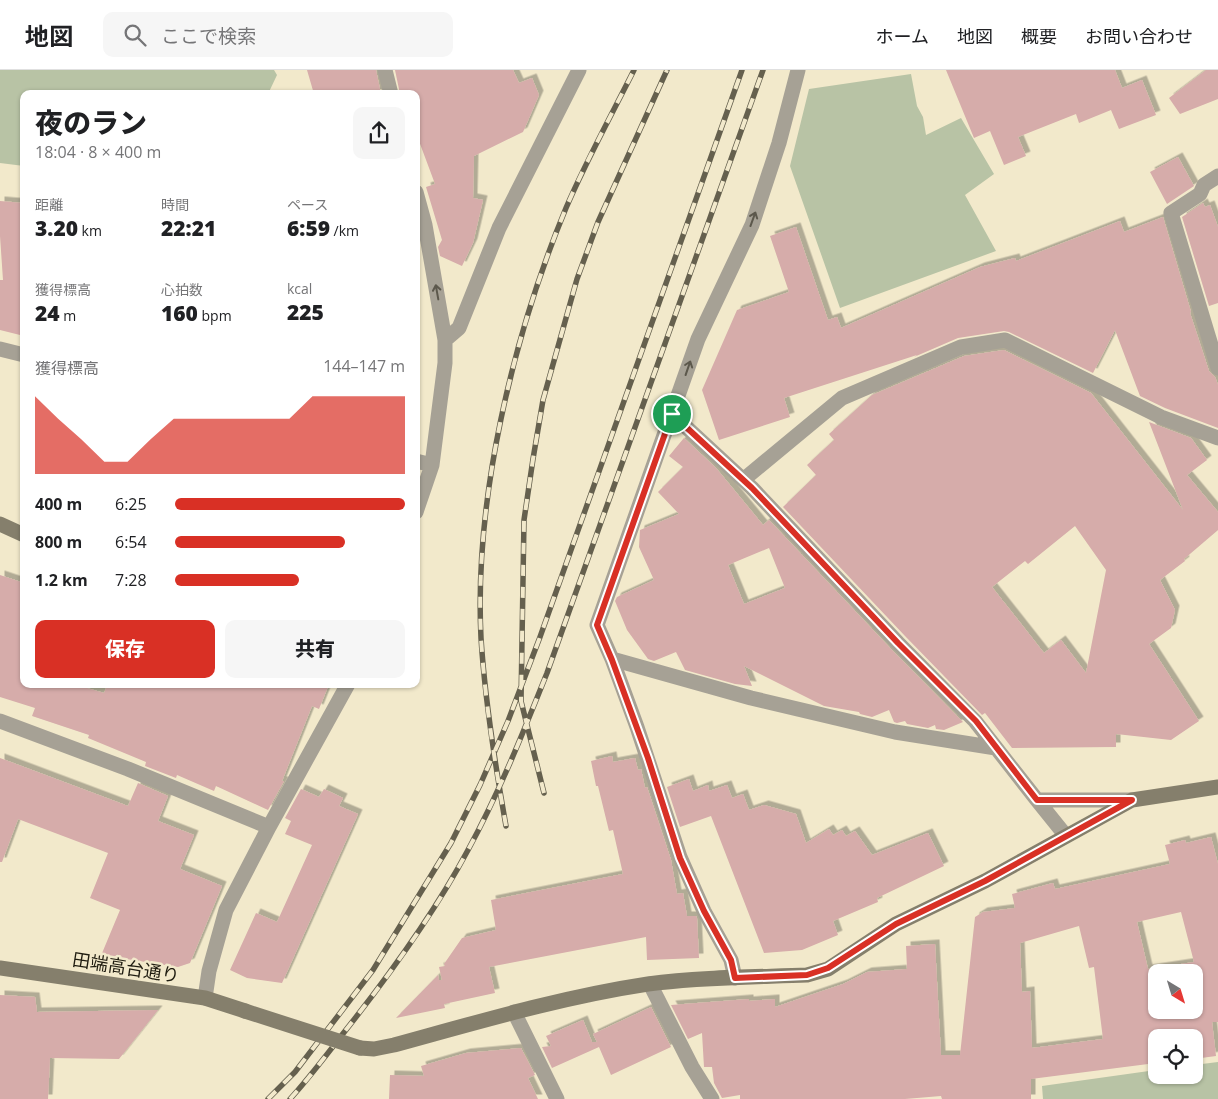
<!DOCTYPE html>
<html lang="ja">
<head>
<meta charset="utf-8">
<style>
  body { margin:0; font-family:"Open Sans","Noto Sans JP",sans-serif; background:#f6f6f6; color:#202124; height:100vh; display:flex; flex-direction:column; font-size:19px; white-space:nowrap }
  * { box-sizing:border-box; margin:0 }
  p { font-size:16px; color:#757577 }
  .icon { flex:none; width:28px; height:28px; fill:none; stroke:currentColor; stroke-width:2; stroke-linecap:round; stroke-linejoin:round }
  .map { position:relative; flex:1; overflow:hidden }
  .drawer { position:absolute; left:20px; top:20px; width:400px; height:598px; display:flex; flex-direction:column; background:#fff; border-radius:10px; box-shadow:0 1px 4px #0004 }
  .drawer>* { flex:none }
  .needle { width:32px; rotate:142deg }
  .controls { position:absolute; left:1148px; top:894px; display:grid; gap:10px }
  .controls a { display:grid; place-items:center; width:55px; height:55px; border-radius:10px; background:#fff; box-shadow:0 1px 4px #0004; font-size:25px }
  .pin { position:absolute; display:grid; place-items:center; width:42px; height:42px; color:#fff; margin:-21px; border:2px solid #fff; border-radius:50%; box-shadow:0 1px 5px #0007 }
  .round { display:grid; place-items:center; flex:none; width:52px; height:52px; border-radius:10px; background:#f6f6f6 }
  .overview { display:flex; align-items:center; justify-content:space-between; height:85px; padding:0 15px }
  h1 { font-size:28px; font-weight:800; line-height:38px }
  .metrics { display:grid; grid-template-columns:repeat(3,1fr); gap:8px; height:85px; padding:5px 15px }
  .metrics div { display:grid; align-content:center }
  .metrics b { font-size:21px; font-weight:800 }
  .metrics small { font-size:14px; font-weight:400 }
  .metrics p { font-size:14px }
  .chart { height:140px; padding:10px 15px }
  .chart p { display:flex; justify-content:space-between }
  .chart svg { width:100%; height:90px; margin-top:5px; fill:#d93025; opacity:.7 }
  .primary-button { display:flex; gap:10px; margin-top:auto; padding:10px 15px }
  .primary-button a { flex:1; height:58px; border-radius:10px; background:#d93025; color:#fff; font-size:20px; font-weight:800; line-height:58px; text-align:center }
  .primary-button a+a { background:#f6f6f6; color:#202124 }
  ul { padding:0 15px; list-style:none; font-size:16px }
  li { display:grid; grid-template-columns:80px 60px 1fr; align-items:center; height:38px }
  li i { height:12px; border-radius:6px; background:#d93025 }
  header { display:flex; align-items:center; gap:30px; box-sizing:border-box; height:70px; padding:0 25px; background:#fff; border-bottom:1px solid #e0e0e0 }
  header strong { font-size:24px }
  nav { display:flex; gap:28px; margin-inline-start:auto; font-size:18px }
  .search { width:350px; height:45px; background:#f6f6f6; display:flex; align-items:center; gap:12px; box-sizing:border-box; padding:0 18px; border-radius:10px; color:#757577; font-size:19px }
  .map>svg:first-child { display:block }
  .green { fill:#b8c3a5 }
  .building { fill:#d6acaa; fill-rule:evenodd; filter:url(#shadow) }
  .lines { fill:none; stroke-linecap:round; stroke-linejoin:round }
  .street { stroke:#a6a195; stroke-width:15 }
  .secondary { stroke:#857f6c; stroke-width:15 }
  .rail-casing { stroke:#65604e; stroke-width:5.5 }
  .rail { stroke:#f2e9cb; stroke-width:4; stroke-dasharray:11; stroke-linecap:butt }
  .secondary-bridge { stroke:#857f6c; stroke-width:15 }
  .oneway { stroke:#5c584c }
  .route-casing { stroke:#fff; stroke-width:10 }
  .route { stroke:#d93025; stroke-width:6 }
  .labels { text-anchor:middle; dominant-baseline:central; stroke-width:5; stroke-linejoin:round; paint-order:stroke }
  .street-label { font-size:18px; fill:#1f1c10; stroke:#f2e9cb }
</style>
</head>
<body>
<header>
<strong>地図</strong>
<div class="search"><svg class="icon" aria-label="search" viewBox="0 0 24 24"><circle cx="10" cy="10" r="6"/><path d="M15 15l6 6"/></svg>ここで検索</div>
<nav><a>ホーム</a><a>地図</a><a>概要</a><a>お問い合わせ</a></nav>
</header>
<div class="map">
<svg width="1218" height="1029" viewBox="0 0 1218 1029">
  <defs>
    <filter id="shadow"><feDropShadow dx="4.5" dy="-4.5" stdDeviation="0" flood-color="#0004"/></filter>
  </defs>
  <rect width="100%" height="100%" fill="#f2e9cb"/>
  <!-- green -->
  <path class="green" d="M0,0H274L277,5L268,24H24V96L0,93Z
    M911,4L917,36L923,47L926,65L961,48L994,104L965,125L996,181L840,238L790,96L809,19Z
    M1218,992V1029H1043L1042,1016L1156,1000V1005H1194V995Z"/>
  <!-- building -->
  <path class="building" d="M307,0H376L381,24H314Z
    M395,0H513L519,13L532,8L539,25L523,62L474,86L473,128L483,130L473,173L462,196L440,186L438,177L442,170L426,117L435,114L416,63V24H400Z
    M946,0H1115L1122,18L1142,10L1156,45L1119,59L1111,40L1079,53L1076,44L1018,67L1026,86L1004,95L990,61L974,68Z
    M1206,0H1218V29L1180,44L1169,28Z
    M1178,87L1194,116L1167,134L1150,102Z
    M0,131L24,133V266L0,260V210H3L0,166Z
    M1203,133L1205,137L1210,135L1218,157V233L1209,236L1182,147Z
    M1163,147L1191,242L1190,243L1209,301L1215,307L1218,315V358L1165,338L1140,326L1115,260L1093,303L1009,262L1004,261L958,268L914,287L917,285L784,328L790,347L719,370L702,320L737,240L789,222L770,166L796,157L828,250L837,247L841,258L980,197L1015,188L1016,191L1120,151L1124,162Z
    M1004,280L1091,323L1183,440L1149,352L1191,368L1207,390L1187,405L1218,442V460L1184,489L1185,491L1160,510L1175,540L1171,558L1149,574L1199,651L1171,670L1116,664V677L1012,678L985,643L982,645L905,566L783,437L816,405L807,395L834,370L829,364L872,325L964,286ZM1075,456L1106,500L1086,603L1061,570L1044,583L992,517L1025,491L1028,494Z
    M684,368L716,398L763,455L769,450L891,579L963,652L944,660L936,659L935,655L928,658L907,654L905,651L897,653L894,652L889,640L872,647L860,644L859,642L824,636L744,596L752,616L735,614L685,600L676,582L654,591L648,589L627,560L615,531L617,527L654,510L639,477L640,460L679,444L658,422L683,397L669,386ZM769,478L785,518L744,534L728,495Z
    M0,505L24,513V614H73L104,623L108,614H329L319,639L312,636L282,711H284L268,740L216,716L214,721L177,705L176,708L145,696L146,692L88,668L89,665L32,646L35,638L0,627Z
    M612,686L613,692L635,688L638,700L641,699L645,718L647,717L671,790L677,824L683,823L687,846H696L697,848L699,888L647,890L646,867L489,897L495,923L444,934L445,938L396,948L438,905L439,910H442L439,897L445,896L444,894L462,868L496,860L491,830L623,804L613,760L609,761L598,716H596L591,691Z
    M0,688L128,736L138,713L168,726L158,751L194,765L180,799L222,816L190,893L178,897L126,889L122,897L100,888L120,840L90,828L108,783L18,749L2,792H0Z
    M689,709L693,721L708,715L709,721L727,715L732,728L743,724L749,740L764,735L796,744L806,773L829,759L833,765L842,760L846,766L855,761L872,785L928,763L944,796L877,828L878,832L833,851L838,865L802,880L764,883L711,746L680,757L667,717Z
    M301,719L319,727L324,719L343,728L339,736L358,744L282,913L247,908L230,900L256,843L277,852L312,775L285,764L291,751L285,748Z
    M1211,767L1218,794V952H1212L1216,986L1194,989V968H1156V993L1031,1009V1029H942L941,1026L905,1029H740V1025L722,1028L714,1013L712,997H704L702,963L688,969L671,935L749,929V931L775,929V937L843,914L867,902L907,899L906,876L935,874L941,985H960L975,847L983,842L1015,838L1012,824L1053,813L1055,819L1170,794L1165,775L1185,770L1186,773ZM1181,842L1194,892L1148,899L1137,852ZM1079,856L1089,898L1094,897L1103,969L1032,978L1030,921L1022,922L1020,873ZM1156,902H1194V940H1156Z
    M0,925L35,927L37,942L158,940L119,989L50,988L48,1029H0Z
    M651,937L671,977L611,1005L599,977L552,998L542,977L551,976L546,966L583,950L592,972H597L593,964Z
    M521,978L535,1005L528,1008L538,1029H389L390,1005L424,1006L421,996L466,983Z"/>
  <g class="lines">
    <!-- street -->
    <path class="street" d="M385,0L391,24
      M1218,106L1204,115L1200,124L1171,143L1218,298
      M416,122L425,155L445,270
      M0,279L24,285
      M672,344L752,418L898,573L975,651L1037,730H1132
      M416,391L432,395
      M743,410L842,328L961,277L1005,270L1161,347L1218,368
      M416,442L432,395L445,293V270L459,258L499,158L579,0
      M612,589L751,628L895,662L996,678
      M0,651L128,699L269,757
      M1037,730L1066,766
      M735,908L731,890L704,841L680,787L637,657L612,589L597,555L698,269L752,155L779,73L798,0
      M650,914L692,997L712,1029
      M205,928L209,901L226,840L269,757L348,614
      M514,942L557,1029"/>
    <!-- secondary -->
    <path class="secondary" d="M0,454L24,465
      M0,898L205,928L245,941
      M360,978L374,979L394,975C478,952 562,927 648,914C700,907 755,907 807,905L828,899L896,854L985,811L1132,730L1218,717"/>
    <defs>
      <path id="rail" d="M544,723L521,631L524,450L533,389L543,330L577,209L598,152L667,0
        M506,756C495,694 485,632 481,568C474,429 513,266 566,138C586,91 611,46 634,0
        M268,1029L295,1002L373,900L451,773L480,715L508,651L540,567L742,0
        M290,1029C311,1006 330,980 349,956C393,900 435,842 468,780C499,723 523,663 547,603L763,0"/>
    </defs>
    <!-- rail casing -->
    <use href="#rail" class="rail-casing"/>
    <!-- rail -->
    <use href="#rail" class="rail"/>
    <!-- secondary-bridge -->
    <path class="secondary-bridge" d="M245,941L360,978"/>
  </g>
  <!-- one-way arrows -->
  <defs><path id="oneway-shaft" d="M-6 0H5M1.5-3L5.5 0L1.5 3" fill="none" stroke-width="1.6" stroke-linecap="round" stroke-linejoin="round" transform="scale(1.25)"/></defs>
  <g class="oneway">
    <use href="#oneway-shaft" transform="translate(753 149) rotate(-70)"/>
    <use href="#oneway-shaft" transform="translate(437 222) rotate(-100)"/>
    <use href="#oneway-shaft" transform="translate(688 298) rotate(-71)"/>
  </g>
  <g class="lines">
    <defs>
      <path id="route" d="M672,344L752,418L898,573L976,651L1037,730H1132L985,811L896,854L828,898L807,905L735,908L731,890L704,841L680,788L648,688L612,590L597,555Z"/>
    </defs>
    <!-- route casing -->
    <use href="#route" class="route-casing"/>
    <!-- route -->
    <use href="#route" class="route"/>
  </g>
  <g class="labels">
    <!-- street labels -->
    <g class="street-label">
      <text transform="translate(126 897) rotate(9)">田端高台通り</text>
    </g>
  </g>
</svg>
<div class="controls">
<a><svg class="needle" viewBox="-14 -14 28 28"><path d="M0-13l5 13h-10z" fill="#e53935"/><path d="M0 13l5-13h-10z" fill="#757577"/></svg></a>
<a><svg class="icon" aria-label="locate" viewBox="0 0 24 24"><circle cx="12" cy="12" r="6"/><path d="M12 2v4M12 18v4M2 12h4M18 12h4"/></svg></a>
</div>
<div class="pin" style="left:672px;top:344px;background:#1e9e55"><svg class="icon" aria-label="arrive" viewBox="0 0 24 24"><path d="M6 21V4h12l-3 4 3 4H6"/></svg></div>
<section class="drawer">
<div class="overview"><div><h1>夜のラン</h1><p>18:04 · 8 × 400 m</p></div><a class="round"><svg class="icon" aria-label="share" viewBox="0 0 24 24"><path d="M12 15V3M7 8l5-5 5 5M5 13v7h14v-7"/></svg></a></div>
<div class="metrics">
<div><p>距離</p><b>3.20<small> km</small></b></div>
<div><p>時間</p><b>22:21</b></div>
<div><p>ペース</p><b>6:59<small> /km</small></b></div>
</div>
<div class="metrics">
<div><p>獲得標高</p><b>24<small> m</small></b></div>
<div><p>心拍数</p><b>160<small> bpm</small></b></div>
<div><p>kcal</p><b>225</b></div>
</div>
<div class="chart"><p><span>獲得標高</span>144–147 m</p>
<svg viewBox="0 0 160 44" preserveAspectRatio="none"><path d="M0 44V6L10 17L20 27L30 38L40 38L50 27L60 17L70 17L80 17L90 17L100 17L110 17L120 6L130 6L140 6L150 6L160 6V44z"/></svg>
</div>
<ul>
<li><b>400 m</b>6:25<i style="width:100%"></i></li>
<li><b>800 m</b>6:54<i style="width:74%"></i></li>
<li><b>1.2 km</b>7:28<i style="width:54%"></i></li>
</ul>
<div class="primary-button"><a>保存</a><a>共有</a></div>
</section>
</div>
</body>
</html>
